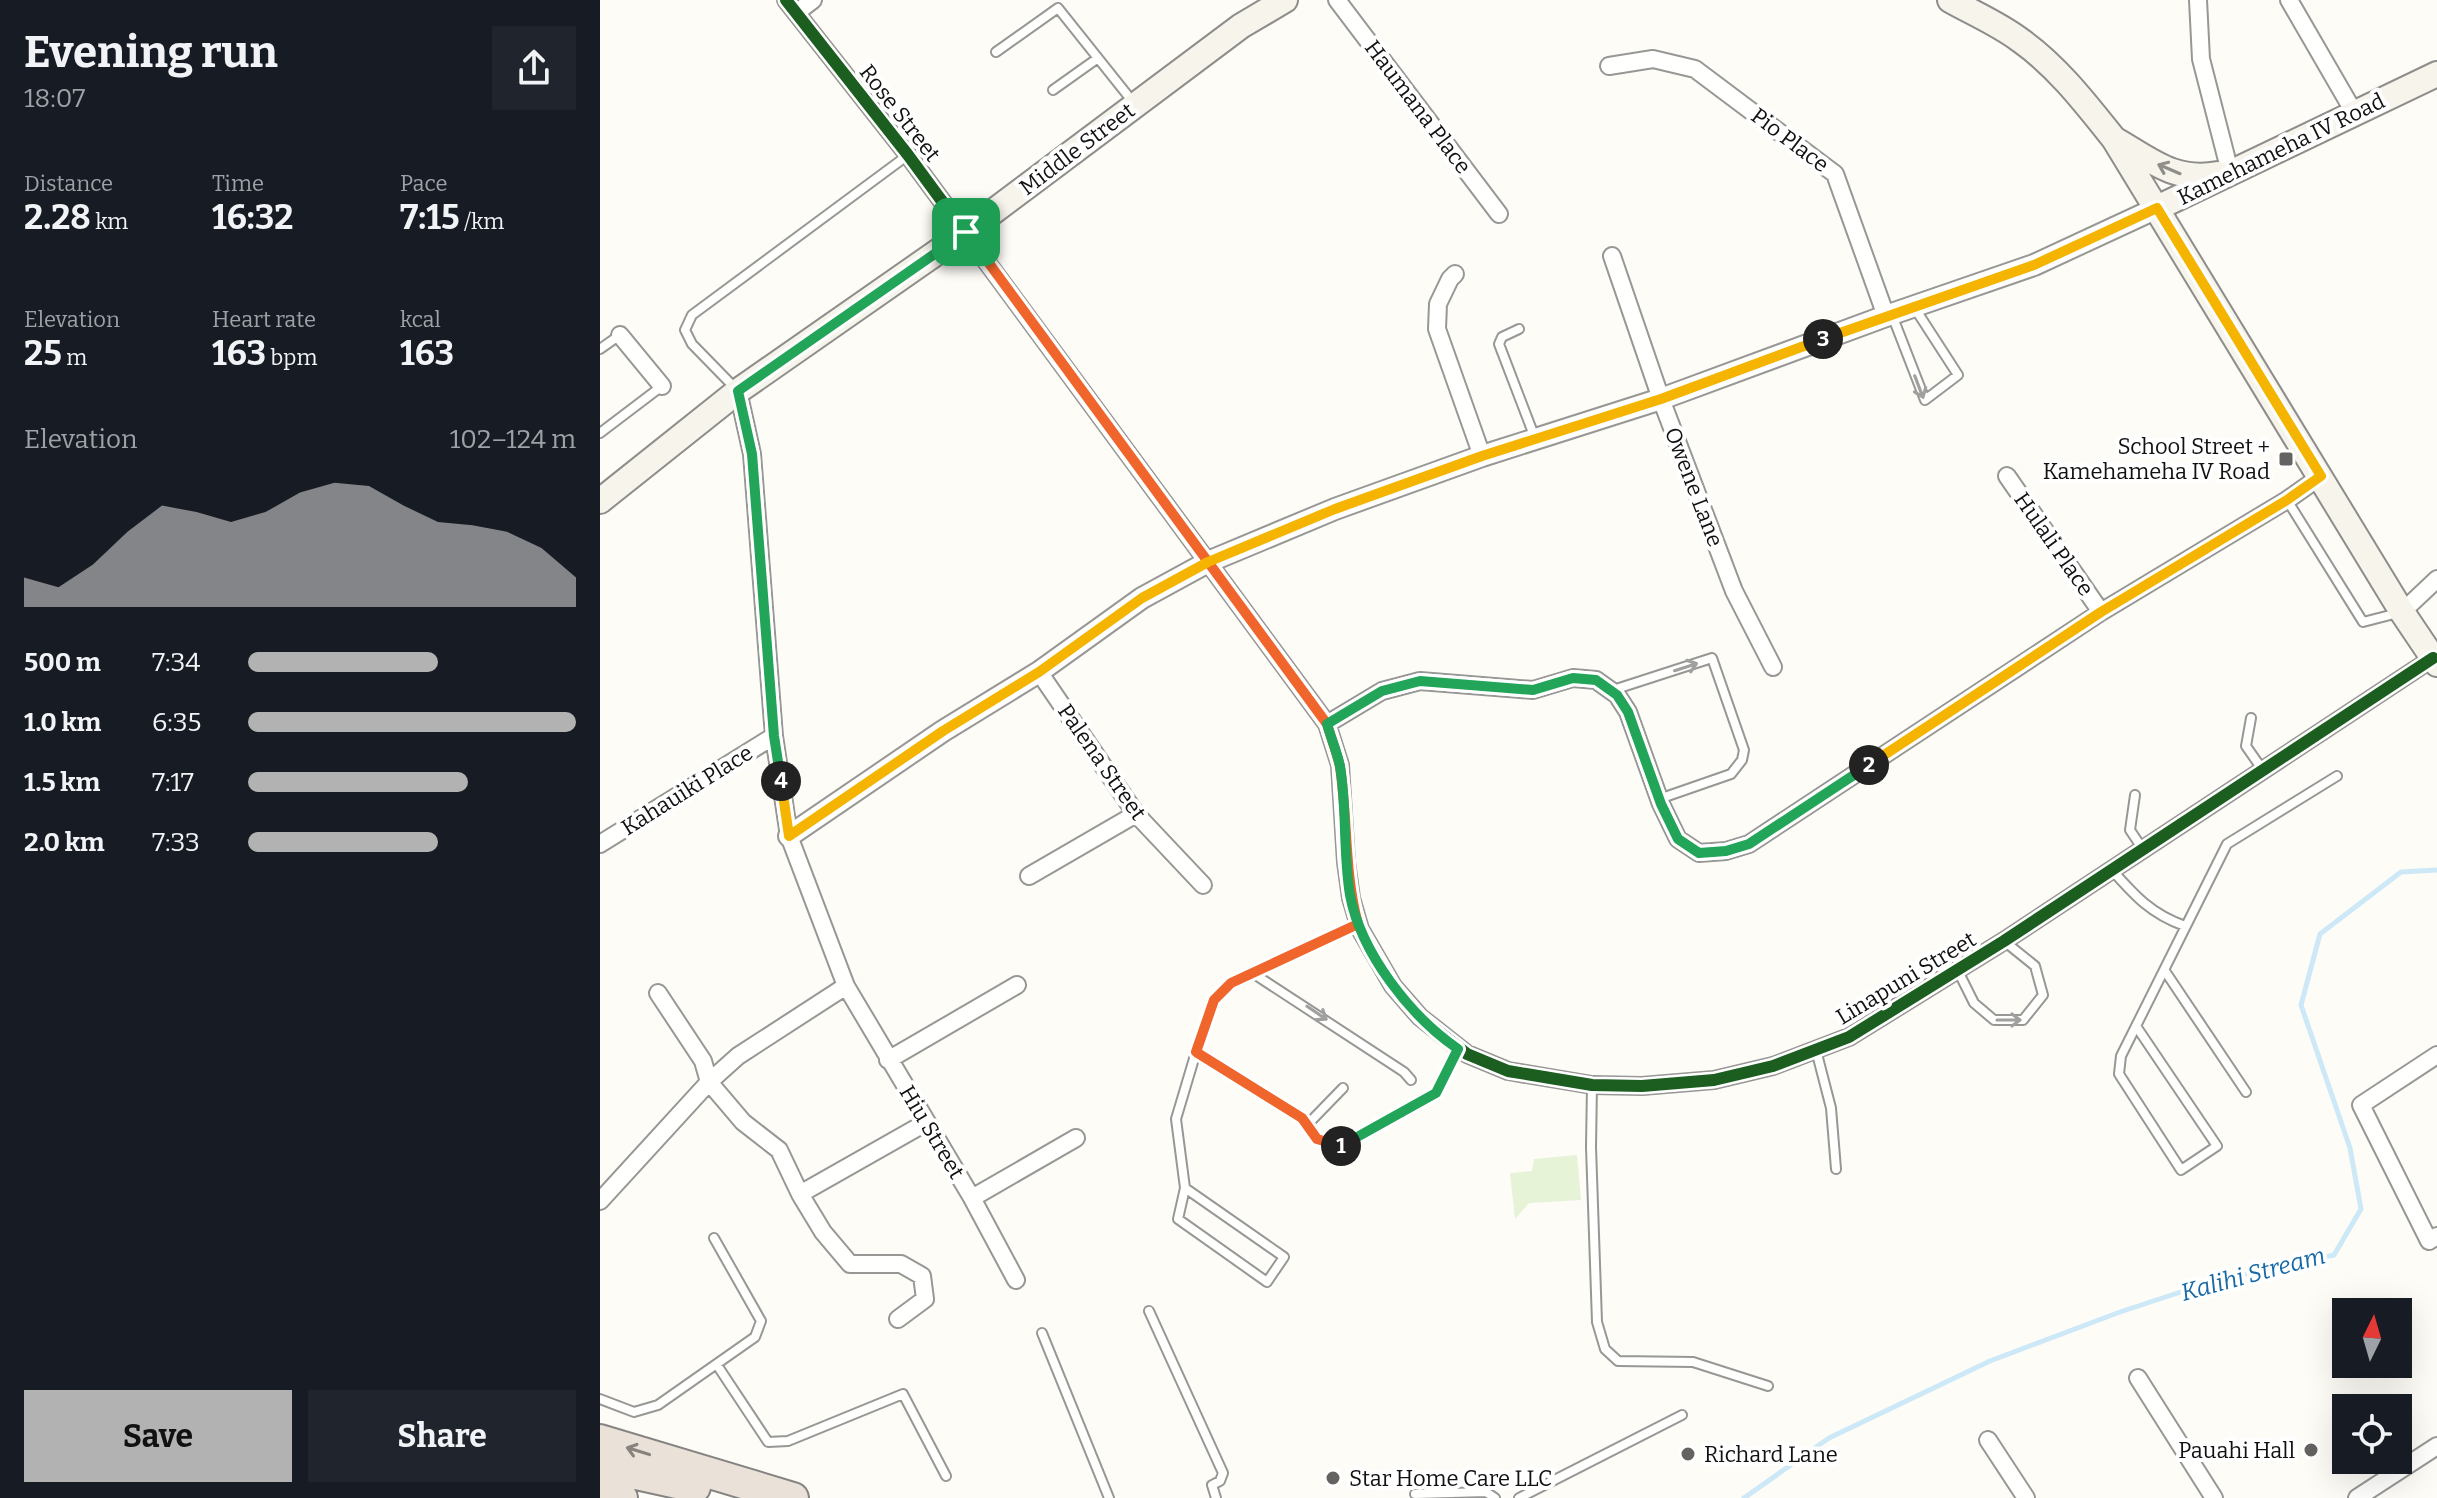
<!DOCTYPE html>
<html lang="en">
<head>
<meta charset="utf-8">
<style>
  body { margin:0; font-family:Bitter,serif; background:#20242c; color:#f1f3f6; height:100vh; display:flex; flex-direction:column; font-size:30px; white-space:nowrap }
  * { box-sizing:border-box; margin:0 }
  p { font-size:26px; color:#9ea1a6 }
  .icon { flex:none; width:44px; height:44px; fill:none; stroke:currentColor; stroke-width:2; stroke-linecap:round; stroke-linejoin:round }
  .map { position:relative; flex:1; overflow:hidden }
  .drawer { display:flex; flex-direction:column; background:#171b24; width:600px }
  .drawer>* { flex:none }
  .needle { width:52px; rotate:5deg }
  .buttons { position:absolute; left:1732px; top:1298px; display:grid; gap:16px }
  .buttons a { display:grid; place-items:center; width:80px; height:80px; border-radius:0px; background:#171b24; box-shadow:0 8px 32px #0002; font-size:40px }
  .pin { position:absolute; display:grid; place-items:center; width:68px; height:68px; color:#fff; margin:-34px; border-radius:16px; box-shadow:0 4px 12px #0006 }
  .km { position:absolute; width:40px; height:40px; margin:-20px; border-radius:50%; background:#222; color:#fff; font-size:22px; line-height:40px; text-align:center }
  .round { display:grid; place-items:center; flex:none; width:84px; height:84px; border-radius:0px; background:#20242c }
  .head { display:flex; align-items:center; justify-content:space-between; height:136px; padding:0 24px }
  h1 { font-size:44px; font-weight:700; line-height:60px }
  .figures { display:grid; grid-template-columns:repeat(3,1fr); gap:12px; height:136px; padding:8px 24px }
  .figures div { display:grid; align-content:center }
  .figures b { font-size:34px; font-weight:700 }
  .figures small { font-size:22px; font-weight:400 }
  .figures p { font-size:22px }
  .chart { height:224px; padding:16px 24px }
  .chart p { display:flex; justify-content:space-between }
  .chart svg { width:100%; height:144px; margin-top:8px; fill:#b2b2b3; opacity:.7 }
  .action { display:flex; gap:16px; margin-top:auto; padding:16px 24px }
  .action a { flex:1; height:92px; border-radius:0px; background:#b2b2b3; color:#111; font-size:32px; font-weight:700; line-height:92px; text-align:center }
  .action a+a { background:#20242c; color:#f1f3f6 }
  ul { padding:0 24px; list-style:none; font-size:26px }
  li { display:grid; grid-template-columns:128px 96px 1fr; align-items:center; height:60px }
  li i { height:20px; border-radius:10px; background:#b2b2b3 }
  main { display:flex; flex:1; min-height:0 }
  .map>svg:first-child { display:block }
  .green { fill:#e7f3d7 }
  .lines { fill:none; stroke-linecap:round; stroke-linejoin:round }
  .stream { stroke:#cde8f7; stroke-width:5 }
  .service-casing { stroke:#979795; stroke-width:12 }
  .minor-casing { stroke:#979795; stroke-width:20 }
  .tertiary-casing { stroke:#979795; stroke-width:24 }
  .secondary-casing { stroke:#8e8d8b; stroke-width:28 }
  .motorway-casing { stroke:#858482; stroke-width:34 }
  .service { stroke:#fffffe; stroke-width:8 }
  .minor { stroke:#fffffe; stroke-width:16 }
  .tertiary { stroke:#fffffe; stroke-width:20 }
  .secondary { stroke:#f6f4eb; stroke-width:24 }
  .motorway { stroke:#eae1d8; stroke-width:30 }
  .cycleway-casing { stroke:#fff; stroke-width:17 }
  .cycleway { stroke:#1b5e20; stroke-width:12 }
  .oneway { stroke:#8f8e89 }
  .oneway2 { stroke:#a0a09f }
  .oneway3 { stroke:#88837e }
  .split-1-casing { stroke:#fff; stroke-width:16 }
  .split-2-casing { stroke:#fff; stroke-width:16 }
  .split-3-casing { stroke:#fff; stroke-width:16 }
  .split-4-casing { stroke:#fff; stroke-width:16 }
  .split-5-casing { stroke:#fff; stroke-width:16 }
  .split-1 { stroke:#f0652b; stroke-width:10 }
  .split-2 { stroke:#22a559; stroke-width:10 }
  .split-3 { stroke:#f5b400; stroke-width:10 }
  .split-4 { stroke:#f5b400; stroke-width:10 }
  .split-5 { stroke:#22a559; stroke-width:10 }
  .poi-dot { fill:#646362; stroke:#fff; stroke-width:3 }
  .labels { text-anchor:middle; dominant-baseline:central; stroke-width:8; stroke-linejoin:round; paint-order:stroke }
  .street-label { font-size:22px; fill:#111; stroke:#fff }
  .poi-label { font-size:22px; fill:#111; stroke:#fff; text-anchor:end }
  .water-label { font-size:24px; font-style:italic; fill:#1768a6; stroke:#fff }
</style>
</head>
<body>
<main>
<section class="drawer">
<div class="head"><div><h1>Evening run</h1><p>18:07</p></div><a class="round"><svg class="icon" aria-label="share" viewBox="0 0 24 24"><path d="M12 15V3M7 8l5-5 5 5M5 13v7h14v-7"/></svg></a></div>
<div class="figures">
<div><p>Distance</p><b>2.28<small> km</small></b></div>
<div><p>Time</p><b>16:32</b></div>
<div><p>Pace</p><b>7:15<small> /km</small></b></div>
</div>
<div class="figures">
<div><p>Elevation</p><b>25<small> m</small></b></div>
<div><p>Heart rate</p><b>163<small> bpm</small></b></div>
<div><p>kcal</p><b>163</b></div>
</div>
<div class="chart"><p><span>Elevation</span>102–124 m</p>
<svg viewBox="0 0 160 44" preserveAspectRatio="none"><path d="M0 44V35L10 38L20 31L30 21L40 13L50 15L60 18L70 15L80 9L90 6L100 7L110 13L120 18L130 19L140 21L150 26L160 35V44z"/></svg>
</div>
<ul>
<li><b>500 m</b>7:34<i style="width:58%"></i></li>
<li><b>1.0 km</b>6:35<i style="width:100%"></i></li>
<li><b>1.5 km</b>7:17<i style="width:67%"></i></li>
<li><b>2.0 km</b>7:33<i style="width:58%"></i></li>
</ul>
<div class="action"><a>Save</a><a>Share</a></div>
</section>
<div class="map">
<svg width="1837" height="1498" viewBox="0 0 1837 1498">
  <rect width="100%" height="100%" fill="#fdfcf7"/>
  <!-- green -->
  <path class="green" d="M977,1155L981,1200L929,1203L915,1219L910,1173L932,1171L934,1159Z"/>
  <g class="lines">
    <!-- stream -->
    <path class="stream" d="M1144,1498L1229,1438L1390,1361L1520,1312L1614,1281L1734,1255L1761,1209L1750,1148L1701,1005L1720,934L1801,872L1837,870"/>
    <defs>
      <path id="service" d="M396,52L458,8L533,102
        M453,90L498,58
        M1292,315L1325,400L1358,375L1314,307
        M919,329L902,337L899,344L935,438
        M0,349L20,335
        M135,388L92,344L85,330L92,315L308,155
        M0,433L62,386
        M1687,500L1763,622L1798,613
        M1013,690L1112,658L1144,750L1142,760L1131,774L1059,799
        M1651,718L1646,746L1662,769
        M1535,795L1530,830L1542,848
        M1511,869C1535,896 1551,914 1585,926
        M758,924L631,983L614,1000L596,1052L702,1118L717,1139L732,1145L743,1146L836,1093L858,1049
        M1358,971L1374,1003L1394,1020H1423L1443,995L1435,966L1404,941
        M1565,971L1646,1092
        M651,972L804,1072L811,1080
        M1536,1026L1617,1146L1581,1170L1519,1074L1521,1056L1627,844L1737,776
        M1216,1050L1231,1108L1236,1169
        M992,1085L991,1147L997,1322L1005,1349L1018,1361L1093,1362L1168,1386
        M708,1124L743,1088
        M585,1188L684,1257L667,1282L578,1219L585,1188L576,1119L596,1052
        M549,1311L623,1473L620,1481L612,1485L616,1498
        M442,1333L509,1498
        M117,1365L168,1442L188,1441L303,1394L346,1476
        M0,1399L34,1412L58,1405L155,1337L161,1321L114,1238
        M815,1494L886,1492L895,1498
        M919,1498L1082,1415"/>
      <path id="minor" d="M186,0L308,155L727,724L740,765L746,862L751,898L760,929L793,986L820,1017L867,1054L908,1071L992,1085L1042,1086L1114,1080L1173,1066L1249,1037L1404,941L1833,658
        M737,0L899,214
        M1598,0L1601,59L1630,172
        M1689,0L1755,114
        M196,13L213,0
        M1009,66L1053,59L1095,69L1235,174L1286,316
        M1012,256L1061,399L1134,591L1173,667
        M855,274L850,279L838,304L837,329L882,456
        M20,335L62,386
        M138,391L152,454L174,736L189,836L246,986L372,1198L416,1280
        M1407,476L1501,612
        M1802,612L1837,579
        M439,672L536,814L603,885
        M727,724L782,691L820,681L933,690L973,678L996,680L1017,695L1028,712L1061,804L1078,839L1099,853L1126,851L1149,844L1501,612L1687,500L1721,476
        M0,844L174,736
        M429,876L536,814
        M58,993L103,1061L109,1082L143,1122L179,1150L200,1194L223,1232L250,1264H301L322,1276L325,1299L298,1319
        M1837,1055L1761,1105L1829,1241L1837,1236
        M288,1060L417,985
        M200,1194L327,1122
        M372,1198L476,1138
        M0,1201L109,1082L138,1056L246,986
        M1538,1378L1614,1498
        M1388,1440L1426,1498
        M1757,1498L1837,1446"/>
      <path id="tertiary" d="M189,836L343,731L439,672L542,598L608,562L735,509L882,456L1061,399L1286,316L1434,265L1557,208"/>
      <path id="secondary" d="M1350,0C1373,13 1399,24 1420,40C1457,66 1486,104 1514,139L1802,612L1837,664
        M1516,140C1552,161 1575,182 1618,174
        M1557,208L1837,74
        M0,501L138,391L366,232L641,26L685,0"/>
      <path id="motorway" d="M0,1440L193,1498
        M0,1466L95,1487
        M0,1493L22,1498"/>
    </defs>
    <!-- service casing -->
    <use href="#service" class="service-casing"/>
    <!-- minor casing -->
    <use href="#minor" class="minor-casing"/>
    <!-- tertiary casing -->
    <use href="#tertiary" class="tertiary-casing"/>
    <!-- secondary casing -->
    <use href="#secondary" class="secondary-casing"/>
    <!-- motorway casing -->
    <use href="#motorway" class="motorway-casing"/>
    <!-- service -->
    <use href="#service" class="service"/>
    <!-- minor -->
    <use href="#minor" class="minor"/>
    <!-- tertiary -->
    <use href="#tertiary" class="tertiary"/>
    <!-- secondary -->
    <use href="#secondary" class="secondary"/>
    <!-- motorway -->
    <use href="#motorway" class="motorway"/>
    <defs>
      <path id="cycleway" d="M186,0L308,155L727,724L740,765L746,862L751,898L760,929L793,986L820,1017L867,1054L908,1071L992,1085L1042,1086L1114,1080L1173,1066L1249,1037L1404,941L1833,658
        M189,836L343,731L439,672L542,598L608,562L735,509L882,456L1061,399L1286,316L1434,265L1557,208"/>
    </defs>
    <!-- cycleway casing -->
    <use href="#cycleway" class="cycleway-casing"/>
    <!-- cycleway -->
    <use href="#cycleway" class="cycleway"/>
  </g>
  <!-- one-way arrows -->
  <defs><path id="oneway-shaft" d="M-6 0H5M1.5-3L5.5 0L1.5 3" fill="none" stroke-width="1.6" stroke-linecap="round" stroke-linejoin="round" transform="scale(2)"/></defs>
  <use class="oneway" href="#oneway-shaft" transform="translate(1569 169) rotate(-157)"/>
  <g class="oneway2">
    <use href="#oneway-shaft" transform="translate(1319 387) rotate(69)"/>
    <use href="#oneway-shaft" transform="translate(1086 667) rotate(-18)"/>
    <use href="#oneway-shaft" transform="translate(717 1013) rotate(34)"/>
    <use href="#oneway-shaft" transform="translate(1409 1020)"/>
  </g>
  <use class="oneway3" href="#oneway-shaft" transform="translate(38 1451) rotate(-163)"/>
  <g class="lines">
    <defs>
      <path id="split-1" d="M366,232L727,724C731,738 737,753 740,767C748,820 744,872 758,924L631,983L614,1000L596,1052L702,1118L717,1139L741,1146"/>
      <path id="split-2" d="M741,1146L836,1093L858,1049C810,1016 761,953 750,895C743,852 747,808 740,766C737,752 731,738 727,724L782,691L820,681L933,690L973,678L996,680L1017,695L1028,712L1061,804L1078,839L1099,853L1126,851L1149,844L1269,765"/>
      <path id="split-3" d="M1223,339L1434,265L1557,208L1721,476L1687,500L1501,612L1269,765"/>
      <path id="split-4" d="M181,781L189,836L343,731L439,672L542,598L608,562L735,509L882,456L1061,399L1223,339"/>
      <path id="split-5" d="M181,781L174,736L152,454L138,391L366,232"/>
    </defs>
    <!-- split-1 casing -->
    <use href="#split-1" class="split-1-casing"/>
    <!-- split-2 casing -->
    <use href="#split-2" class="split-2-casing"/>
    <!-- split-3 casing -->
    <use href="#split-3" class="split-3-casing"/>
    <!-- split-4 casing -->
    <use href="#split-4" class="split-4-casing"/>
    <!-- split-5 casing -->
    <use href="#split-5" class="split-5-casing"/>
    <!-- split-1 -->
    <use href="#split-1" class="split-1"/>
    <!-- split-2 -->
    <use href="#split-2" class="split-2"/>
    <!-- split-3 -->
    <use href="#split-3" class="split-3"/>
    <!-- split-4 -->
    <use href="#split-4" class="split-4"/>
    <!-- split-5 -->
    <use href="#split-5" class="split-5"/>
  </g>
  <!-- markers -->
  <g class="poi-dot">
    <rect x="1678" y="451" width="16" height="16" rx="4"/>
    <circle cx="1711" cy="1450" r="8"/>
    <circle cx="1088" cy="1454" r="8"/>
    <circle cx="733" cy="1478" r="8"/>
  </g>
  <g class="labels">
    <!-- street labels -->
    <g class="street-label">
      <text transform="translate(818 107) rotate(53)">Haumana Place</text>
      <text transform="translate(300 113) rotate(52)">Rose Street</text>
      <text transform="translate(1190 140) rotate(37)">Pio Place</text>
      <text transform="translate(477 149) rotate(-37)">Middle Street</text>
      <text transform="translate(1681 149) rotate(-26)">Kamehameha IV Road</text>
      <text transform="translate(1094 487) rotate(69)">Owene Lane</text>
      <text transform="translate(1454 544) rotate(55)">Hulali Place</text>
      <text transform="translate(502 762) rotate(55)">Palena Street</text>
      <text transform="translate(87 790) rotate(-32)">Kahauiki Place</text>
      <text transform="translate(1306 978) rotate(-31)">Linapuni Street</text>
      <text transform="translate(332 1132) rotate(59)">Hiu Street</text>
    </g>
    <!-- poi labels -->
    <g class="poi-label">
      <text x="1670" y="446">School Street +<tspan x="1670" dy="25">Kamehameha IV Road</tspan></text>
      <text x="1695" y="1450">Pauahi Hall</text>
      <text x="1104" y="1454" text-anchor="start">Richard Lane</text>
      <text x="749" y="1478" text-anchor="start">Star Home Care LLC</text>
    </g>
    <!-- water labels -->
    <g class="water-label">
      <text transform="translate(1653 1274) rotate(-15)">Kalihi Stream</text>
    </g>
  </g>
</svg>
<div class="buttons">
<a><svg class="needle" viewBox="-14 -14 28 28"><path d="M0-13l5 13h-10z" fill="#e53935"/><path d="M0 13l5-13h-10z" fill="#9ea1a6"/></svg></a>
<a><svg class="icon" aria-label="locate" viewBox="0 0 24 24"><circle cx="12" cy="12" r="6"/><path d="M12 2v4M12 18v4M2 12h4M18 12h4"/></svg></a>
</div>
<div class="pin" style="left:366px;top:232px;background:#1e9e55"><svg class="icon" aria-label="arrive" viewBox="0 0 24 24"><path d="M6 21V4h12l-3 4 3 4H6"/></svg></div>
<b class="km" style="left:741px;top:1146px">1</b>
<b class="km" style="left:1269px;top:765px">2</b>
<b class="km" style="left:1223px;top:339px">3</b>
<b class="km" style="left:181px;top:781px">4</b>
</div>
</main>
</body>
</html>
